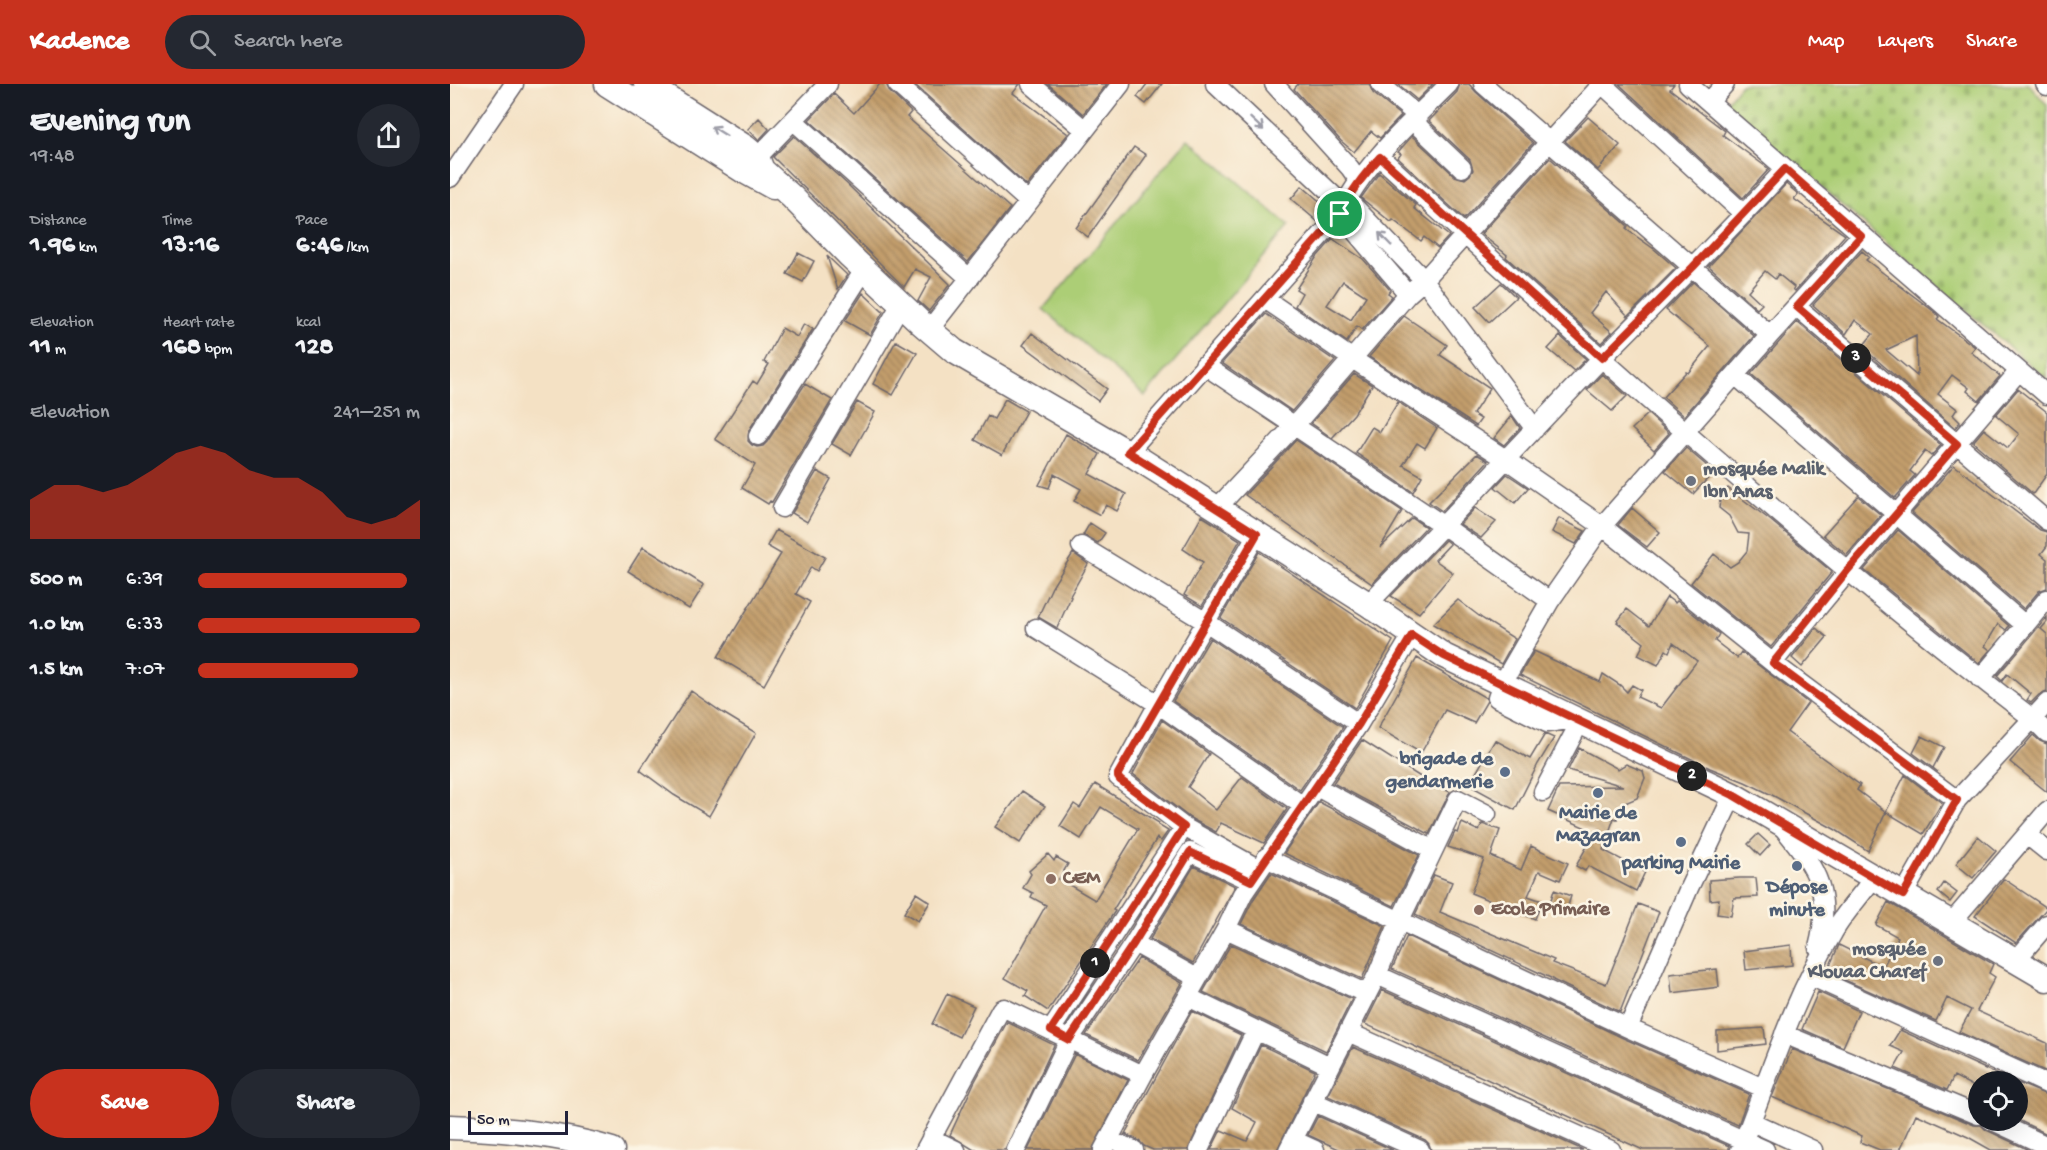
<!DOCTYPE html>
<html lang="en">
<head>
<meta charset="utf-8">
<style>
  body { margin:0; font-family:"Gochi Hand",sans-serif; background:#242831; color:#f1f3f6; height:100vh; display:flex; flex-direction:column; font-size:22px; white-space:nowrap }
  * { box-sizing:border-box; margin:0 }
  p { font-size:20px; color:#9ea1a6 }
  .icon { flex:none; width:33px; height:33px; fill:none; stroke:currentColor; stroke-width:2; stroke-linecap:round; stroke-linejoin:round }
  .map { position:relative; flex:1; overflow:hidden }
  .sheet { display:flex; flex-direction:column; background:#171b24; width:450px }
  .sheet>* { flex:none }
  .buttons { position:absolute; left:1518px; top:987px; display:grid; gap:12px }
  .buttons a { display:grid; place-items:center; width:60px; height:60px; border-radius:50%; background:#171b24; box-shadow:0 6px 24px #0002; font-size:30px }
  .scale { position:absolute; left:18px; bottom:15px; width:100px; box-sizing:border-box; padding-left:6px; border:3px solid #22223b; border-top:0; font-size:16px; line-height:21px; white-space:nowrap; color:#22223b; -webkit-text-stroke:4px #fcf5e5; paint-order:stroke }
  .pin { position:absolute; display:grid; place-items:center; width:51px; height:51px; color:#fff; margin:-26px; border:3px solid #fff; border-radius:50%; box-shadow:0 2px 6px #0007 }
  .km { position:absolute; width:30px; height:30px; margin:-15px; border-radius:50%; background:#222; color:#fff; font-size:16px; line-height:30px; text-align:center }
  .round { display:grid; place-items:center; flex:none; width:63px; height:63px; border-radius:32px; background:#242831 }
  .overview { display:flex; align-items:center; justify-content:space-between; height:102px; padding:0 30px }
  h1 { font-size:33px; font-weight:700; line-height:45px }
  .metrics { display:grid; grid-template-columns:repeat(3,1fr); gap:9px; height:102px; padding:6px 30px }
  .metrics div { display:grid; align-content:center }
  .metrics b { font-size:26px; font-weight:700 }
  .metrics small { font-size:16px; font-weight:400 }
  .metrics p { font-size:16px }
  .chart { height:168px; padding:12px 30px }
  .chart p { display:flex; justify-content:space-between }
  .chart svg { width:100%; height:108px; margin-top:6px; fill:#c8321e; opacity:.7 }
  .action { display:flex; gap:12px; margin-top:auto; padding:12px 30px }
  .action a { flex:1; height:69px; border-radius:36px; background:#c8321e; color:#fff; font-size:24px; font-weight:700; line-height:69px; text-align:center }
  .action a+a { background:#242831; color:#f1f3f6 }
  ul { padding:0 30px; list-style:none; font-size:20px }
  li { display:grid; grid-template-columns:96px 72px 1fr; align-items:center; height:45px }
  li i { height:15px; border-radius:8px; background:#c8321e }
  header { display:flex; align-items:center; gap:36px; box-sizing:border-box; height:84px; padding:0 30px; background:#c8321e; color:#fff }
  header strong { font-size:28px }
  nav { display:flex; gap:33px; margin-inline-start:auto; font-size:21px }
  .search { width:420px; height:54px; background:#242831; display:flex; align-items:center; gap:15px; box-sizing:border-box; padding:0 21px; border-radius:33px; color:#9ea1a6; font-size:22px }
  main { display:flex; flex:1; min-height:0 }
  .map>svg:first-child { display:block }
  .green { fill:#acce76; stroke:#677858; stroke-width:1.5 }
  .cemetery { fill:url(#cemetery-stones); stroke:#677858; stroke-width:1.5 }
  .building { fill:url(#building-back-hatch); fill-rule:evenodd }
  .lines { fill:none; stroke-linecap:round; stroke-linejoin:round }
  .minor-casing { stroke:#6c656b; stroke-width:21 }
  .major-casing { stroke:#6c656b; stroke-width:27 }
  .minor { stroke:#fff; stroke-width:18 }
  .major { stroke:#fff; stroke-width:24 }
  .oneway { stroke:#9c9ca7 }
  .route-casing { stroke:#fff; stroke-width:12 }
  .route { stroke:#c8321e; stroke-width:8 }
  .worship-dot { fill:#6b7280; stroke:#fcf5e5; stroke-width:2 }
  .service-dot { fill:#5c6f8a; stroke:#fcf5e5; stroke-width:2 }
  .education-dot { fill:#8d6e63; stroke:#fcf5e5; stroke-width:2 }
  .labels { text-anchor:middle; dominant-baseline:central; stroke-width:5; stroke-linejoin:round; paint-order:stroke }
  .worship-label { font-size:20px; font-weight:bold; fill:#5b616d; stroke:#fcf5e5; text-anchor:start }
  .service-label { font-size:20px; font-weight:bold; fill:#4e5e75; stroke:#fcf5e5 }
  .education-label { font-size:20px; font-weight:bold; fill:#785e54; stroke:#fcf5e5; text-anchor:start }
</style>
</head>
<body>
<header>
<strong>Kadence</strong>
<div class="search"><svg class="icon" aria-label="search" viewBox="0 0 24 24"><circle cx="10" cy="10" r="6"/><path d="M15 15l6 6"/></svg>Search here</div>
<nav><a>Map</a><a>Layers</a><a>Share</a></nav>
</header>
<main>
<section class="sheet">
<div class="overview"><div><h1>Evening run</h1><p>19:48</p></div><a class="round"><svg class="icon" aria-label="share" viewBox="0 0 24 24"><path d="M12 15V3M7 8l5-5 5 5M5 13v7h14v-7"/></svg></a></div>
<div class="metrics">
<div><p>Distance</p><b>1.96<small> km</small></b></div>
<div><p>Time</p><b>13:16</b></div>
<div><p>Pace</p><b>6:46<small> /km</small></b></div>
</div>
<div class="metrics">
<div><p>Elevation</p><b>11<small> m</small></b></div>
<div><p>Heart rate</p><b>168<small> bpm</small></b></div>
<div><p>kcal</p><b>128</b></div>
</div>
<div class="chart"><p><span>Elevation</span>241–251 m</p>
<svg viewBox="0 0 160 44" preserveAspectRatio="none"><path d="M0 44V28L10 22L20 22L30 25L40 22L50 16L60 9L70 6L80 9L90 16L100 19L110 19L120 25L130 35L140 38L150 35L160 28V44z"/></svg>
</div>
<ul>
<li><b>500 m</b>6:39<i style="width:94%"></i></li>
<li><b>1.0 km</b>6:33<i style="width:100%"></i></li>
<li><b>1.5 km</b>7:07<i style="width:72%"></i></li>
</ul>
<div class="action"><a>Save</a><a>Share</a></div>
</section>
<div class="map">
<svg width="1597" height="1066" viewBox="0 0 1597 1066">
  <defs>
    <pattern id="cemetery-stones" width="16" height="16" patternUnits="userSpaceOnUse" patternTransform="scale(1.5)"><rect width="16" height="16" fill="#acce76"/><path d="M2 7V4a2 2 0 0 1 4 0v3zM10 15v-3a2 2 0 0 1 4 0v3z" fill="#94b167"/></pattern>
    <pattern id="building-back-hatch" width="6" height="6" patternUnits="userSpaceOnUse" patternTransform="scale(1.5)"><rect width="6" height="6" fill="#c39e6c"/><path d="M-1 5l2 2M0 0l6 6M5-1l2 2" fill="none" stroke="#9e805a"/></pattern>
  </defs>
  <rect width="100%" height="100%" fill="#fcf5e5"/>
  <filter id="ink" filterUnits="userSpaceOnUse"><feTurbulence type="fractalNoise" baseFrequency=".0167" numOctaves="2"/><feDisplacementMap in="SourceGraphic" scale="12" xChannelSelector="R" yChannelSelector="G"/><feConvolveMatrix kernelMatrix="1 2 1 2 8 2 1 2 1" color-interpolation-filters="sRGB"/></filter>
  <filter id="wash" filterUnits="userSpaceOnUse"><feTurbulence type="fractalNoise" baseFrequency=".008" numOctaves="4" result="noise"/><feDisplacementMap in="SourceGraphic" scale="24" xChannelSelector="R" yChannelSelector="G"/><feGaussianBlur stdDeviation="1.35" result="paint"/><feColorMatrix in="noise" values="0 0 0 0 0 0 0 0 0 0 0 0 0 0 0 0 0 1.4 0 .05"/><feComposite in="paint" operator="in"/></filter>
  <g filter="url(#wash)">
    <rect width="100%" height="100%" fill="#f4e1c4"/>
    <!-- green -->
    <path class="green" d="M738,55L839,142L695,312L593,225Z"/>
    <!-- cemetery -->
    <path class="cemetery" d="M1291,0H1579L1597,21V295L1274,21Z"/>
    <g id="blocks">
      <!-- building -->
      <path class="building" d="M430,0H436L440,8L461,28L457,33L560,124L518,178L359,36L384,10L404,29Z
        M464,0H570L563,9L618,50L577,102Z
        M598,0H657L633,30Z
        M697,0H712L696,20L687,13Z
        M848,0H919L923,9L951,32L930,54L921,47L904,68L891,57L844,5Z
        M948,0H983L967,16Z
        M1010,0H1019L1026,8L1083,59L1014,135L948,74L951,70L948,68L962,52L1005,92L1015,95L1020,91L1023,86L1020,76L979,37L1007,8Z
        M1169,0H1224L1220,5L1275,47L1273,51L1319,85L1293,114Z
        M1138,33L1170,61L1148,86L1115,57Z
        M309,34L319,45L309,56L298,45Z
        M344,52L397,100L500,200L479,227L468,217L481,193L465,185L454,203L323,73Z
        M684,63L696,71L638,153L626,144Z
        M1100,74L1178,142L1176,145L1204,165L1226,184L1178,232L1156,208L1140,229L1162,248L1151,259L1056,173L1057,171L1031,150Z
        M929,89L966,121L964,124L999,152L988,164L974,153L971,157L943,136L941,138L911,114Z
        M1336,100L1348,110L1344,115L1395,151L1345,207L1343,205L1344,203L1328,190L1325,195L1315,187L1298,207L1312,220L1307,225L1259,182Z
        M852,102L875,122L877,127L868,138L841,115Z
        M883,155L913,175L940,206L938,209L942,212L912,246L907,242L897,258L845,222L852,209L846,205L866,174ZM893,197L916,212L901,236L877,221Z
        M1412,167L1419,173L1416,176L1486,229L1489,233L1487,235L1525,263L1521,268L1550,292L1529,317L1517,307L1519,304L1502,291L1488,310L1507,325L1503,331L1510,338L1505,344L1412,263L1423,250L1405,236L1396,250L1363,221ZM1466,252L1467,292L1436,266Z
        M348,169L364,177L353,198L337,190Z
        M377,172L397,191L388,205L385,197Z
        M1243,198L1304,252L1234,332L1213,313L1236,288L1238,289L1260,262L1216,226Z
        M1051,199L1066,213L1039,238L1025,223Z
        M413,209L433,228L420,251L395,237Z
        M816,230L885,277L842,327L772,279Z
        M954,232L997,261L990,271L1040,304L1023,330L1031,335L1026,342L919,273Z
        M1347,238L1491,361L1481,372L1475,367L1460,387L1465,391L1445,414L1301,290Z
        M354,240L363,245L299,346L298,357L302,361L307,363L313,362L317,358L355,300L382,316L322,418L320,417L318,420L292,404L305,381L265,355L303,297L307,300L319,280L314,278L332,244L347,253Z
        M582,249L657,305L648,317L573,261Z
        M1110,252L1136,275L1124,287L1098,265Z
        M446,257L467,269L443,311L423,300Z
        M904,290L922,301L904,330L882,354L861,339Z
        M1152,290L1177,312L1162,327L1137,306Z
        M1568,305L1597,328V390L1583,410L1523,358L1534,345L1558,364L1569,350L1546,331Z
        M555,315L576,327L552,371L525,356L538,332L544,335Z
        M407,318L425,328L401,371L382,360Z
        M948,318L987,344L975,364L967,359L953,381L972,392L963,408L906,369L922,343L930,348Z
        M1198,330L1219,349L1204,366L1182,345Z
        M1062,332L1070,344L1054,361L1044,354Z
        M616,350L650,370L639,390L676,410L667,427L656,421L650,431L624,417L631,405L604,390L599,404L589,401Z
        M846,356L952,427L930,464L962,434L976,443L922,500L795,411Z
        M1236,364L1264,388L1243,410L1215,387Z
        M1027,370L1038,377L992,427L979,418Z
        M1504,381L1590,446L1597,448V462L1591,470L1597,475V504L1589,507L1574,525L1462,429Z
        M367,387L381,395L357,438L342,429Z
        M1057,390L1078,404L1065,419L1045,403Z
        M1278,404L1320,436L1382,488L1321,563L1241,499L1264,470L1280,483L1288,478L1297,467L1299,450L1288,449L1279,432L1269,424L1271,409H1273Z
        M1408,412L1431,431L1397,471L1373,451Z
        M1025,424L1046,438L1031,454L1010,440Z
        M1182,424L1210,448L1197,463L1168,441Z
        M752,432L790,456L752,522L734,511L753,478L733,465Z
        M1109,434L1135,447L1126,460L1102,448Z
        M640,439L655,449L648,459L633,451Z
        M326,446L375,473L367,487L361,483L346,510L360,518L314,601L268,573L331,470L317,462Z
        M1448,446L1559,542L1556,546L1548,540L1535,562L1540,566L1529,579L1414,486Z
        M995,456L1000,460L985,476L1003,489L969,529L941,512Z
        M193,463L254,501L239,525L178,487Z
        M809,468L943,557L905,624L771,534Z
        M623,469L638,480L620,512L621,513L607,544L588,533L602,503Z
        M1217,513L1225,519L1227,517L1269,550L1265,557L1287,574L1291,568L1358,619L1337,648L1410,701L1407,706L1436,728L1418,767L1386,746L1322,711L1295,698L1260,684L1070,591L1084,567L1150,598L1153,590L1170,601L1177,608L1182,601L1191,606L1187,613L1211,624L1247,577L1223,559L1219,568L1216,566L1208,581L1188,571L1194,559L1167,538L1177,525L1199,542Z
        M1008,516L1033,535L1065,555L1051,580L983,540Z
        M1597,533V538L1591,545L1597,550V608L1589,611L1581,619L1577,616L1581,610L1557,590L1552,597L1547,592Z
        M1366,544L1377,553L1352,583L1342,574Z
        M760,554L893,643L850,706L723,617Z
        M967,574L1036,614L1037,617L1024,639L995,626L971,669L928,644Z
        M241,607L273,629L306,649L259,732L224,711L190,686Z
        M712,636L759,670L738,703L766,726L792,693L837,725L814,759L771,739L766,748L740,734L683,690Z
        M1095,650L1104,654L1088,680L1065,726L1019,701L1045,656L1080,675Z
        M1583,651L1590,657L1597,660V708L1560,678Z
        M1472,652L1494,663L1483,684L1488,688L1463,669Z
        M912,656L972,694L1000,708L979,750L883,699Z
        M1129,664L1168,685L1176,680L1193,687L1195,694L1187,714L1175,719L1167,735L1164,734L1153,766L1195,788L1186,807L1138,782L1135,787L1126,782L1145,748L1098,727L1109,703L1173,702L1118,686Z
        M1455,691L1492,719L1473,750L1436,728Z
        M645,700L709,739L708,741L718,747L711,757L707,754L663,826L665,827L598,927L575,912L578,907L555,894L596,821L581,813L583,809L573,804L581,790L579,787L598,770L604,777L606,773L618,780L609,795L645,816L688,745L651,723L631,755L610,742L624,720L630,724Z
        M572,707L595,722L570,759L545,743Z
        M869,718L969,771L944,822L834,769Z
        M1012,739L1029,747L1032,740L1050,746L1041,772L1071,786L1081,762L1118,779L1110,796L1089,787L1078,812L1092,817L1085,835L1021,809L1034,775L998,763L1005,748L1008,749Z
        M1308,750L1320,761L1310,772L1298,760Z
        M1528,752L1546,767L1523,794L1506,780Z
        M744,782L785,802L743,879L700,855Z
        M821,789L935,842L912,895L791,840L803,816Z
        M984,791L1002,798L990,828L1104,876L1102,879L1156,900L1188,820L1209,828L1170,928L1103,896V895L965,831Z
        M1290,794H1306L1308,813L1284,814L1281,832L1267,830L1269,815L1260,816L1259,796Z
        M1554,795L1597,824L1566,859L1525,832Z
        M1494,799L1507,809L1500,818L1488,808Z
        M1104,806L1121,812L1117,825L1100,819Z
        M466,809L480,818L468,837L454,829Z
        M1438,818L1543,880L1539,889L1545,893L1527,927L1597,959V988L1509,948L1521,926L1497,914L1486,937L1377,888L1389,861L1433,883L1448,853L1426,841Z
        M957,852L1173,954L1299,1010L1288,1041L942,885Z
        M781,860L902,915L876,967L753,908Z
        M1341,861L1342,881L1296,886L1294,867Z
        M689,874L732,899L688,976L636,951Z
        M1267,885L1269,903L1222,909L1220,890Z
        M932,906L1279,1062V1066H1193L915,940Z
        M1368,908L1409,927L1393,963L1352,945Z
        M497,910L524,922L509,953L482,940Z
        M742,927L791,951L738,1066H703L694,1062L688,1056L675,1050Z
        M557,938L604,961L555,1066H524L500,1051L524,999Z
        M1314,944L1316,960L1267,966V947Z
        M1450,946L1564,998H1528V1005L1504,992L1497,1006L1445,984L1454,968L1440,962Z
        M811,961L865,987L827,1066H761L771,1046L797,1057L802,1048L807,1038L782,1024Z
        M903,963L1069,1037L1133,1066H981L979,1060L975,1056L878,1012Z
        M1342,965L1524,1041H1531L1536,1046L1579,1066H1541L1518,1053L1466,1030L1450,1066H1430L1410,1058L1412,1052L1322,1013Z
        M625,970L678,996L642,1066H578Z
        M1568,999L1597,1011V1050L1568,1036Z
        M868,1032L943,1066H891L871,1057L858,1051Z"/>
    </g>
  </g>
  <g filter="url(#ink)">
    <use href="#blocks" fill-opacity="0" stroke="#6c656b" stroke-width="1.5"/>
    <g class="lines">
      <defs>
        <path id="minor" d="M447,0L579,118
          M581,0L635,46
          M765,0L884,112L890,130L958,210
          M824,0L900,84L909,97
          M930,0L967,31L968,42L1012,84
          M1033,0L1320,251
          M1152,0L1294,130
          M1238,0L1597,311
          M1595,0L1597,2
          M1260,17L1275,0
          M344,37L519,194
          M930,73C1141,267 1355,460 1583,635L1597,649
          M299,82L378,0
          M0,94L64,0
          M897,115L974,196L1085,345
          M815,215L901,274L1057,376L1152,442L1323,579L1507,716
          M1347,223L1597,437
          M479,246L671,0
          M754,281L994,442L1100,517
          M1285,291L1575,541
          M308,352L414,186
          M678,368L890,130C911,82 962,37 999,0
          M332,424L451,220
          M767,424L844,342L958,210L974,196L1152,0
          M807,450L708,620L668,693L734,743L809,785
          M631,462L756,538L909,640
          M918,520C997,439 1073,356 1151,275C1213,212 1276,151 1335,85
          M586,544L708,620L853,722
          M1323,579C1402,480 1486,384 1569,287
          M1530,595L1597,515
          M1125,635L1097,639L1047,614L1052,600L1100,517L1152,442L1320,251L1411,151
          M867,703L983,766
          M1093,708L1130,638
          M1334,745C1369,787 1382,810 1368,864
          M1577,751L1597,767
          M816,774L1178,944L1313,1004
          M1453,811L1507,716L1597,619
          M1501,839L1597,727
          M776,845L917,910
          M684,859L747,894
          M1566,876L1597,840
          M927,891L1315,1066
          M1360,892L1597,1000
          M738,913L880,982
          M1178,944L1239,804L1283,711
          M601,946L734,743
          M898,948L1161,1066
          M1334,950L1528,1031
          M862,1017L970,1066
          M1541,1036L1597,1062
          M1302,1038L1363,1066
          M481,1054L506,1066
          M843,1056L865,1066
          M672,1061L684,1066
          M475,1066L551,925L554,924L693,991
          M566,1066L619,956L684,859L740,768L801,797
          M653,1066L693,991L776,845L793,810L909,640L962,551
          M749,1066L806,946
          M838,1066L927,891L950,836L1008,715L1037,730
          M1290,1066C1319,993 1342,917 1383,849C1394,829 1411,812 1424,793"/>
        <path id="major" d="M157,0L294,87L323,103
          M196,0L295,63L307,73L312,86L342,113L400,172L470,238L504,267L686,373L918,520L994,572L1283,711L1597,895
          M0,1043C56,1045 109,1050 162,1066"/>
      </defs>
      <!-- minor casing -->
      <use href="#minor" class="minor-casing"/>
      <!-- major casing -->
      <use href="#major" class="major-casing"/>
      <!-- minor -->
      <use href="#minor" class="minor"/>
      <!-- major -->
      <use href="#major" class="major"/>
    </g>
    <!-- one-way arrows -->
    <defs><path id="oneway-shaft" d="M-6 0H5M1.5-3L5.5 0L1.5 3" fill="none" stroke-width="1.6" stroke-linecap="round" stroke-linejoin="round" transform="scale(1.5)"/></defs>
    <g class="oneway">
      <use href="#oneway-shaft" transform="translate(807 40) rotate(43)"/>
      <use href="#oneway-shaft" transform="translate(269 47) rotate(-148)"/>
      <use href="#oneway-shaft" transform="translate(935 155) rotate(-134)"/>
    </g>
  </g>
  <g class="lines" filter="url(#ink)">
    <defs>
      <path id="route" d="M930,73L1152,274L1243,183L1335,85L1411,152L1347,223L1507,360L1397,487L1323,579L1507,716L1453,811L1283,711L994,572L962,551L909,640L801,797L740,768L684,859L619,956L601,946L734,743L670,696L668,693V690L807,450L678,368L890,130C900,108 914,91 930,73Z"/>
    </defs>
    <!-- route casing -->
    <use href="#route" class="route-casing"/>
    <!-- route -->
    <use href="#route" class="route"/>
  </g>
  <!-- markers -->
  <g class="worship-dot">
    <circle cx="1241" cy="397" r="6"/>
    <circle cx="1488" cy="877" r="6"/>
  </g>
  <g class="service-dot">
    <circle cx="1055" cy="688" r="6"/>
    <circle cx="1148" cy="709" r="6"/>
    <circle cx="1231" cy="758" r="6"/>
    <circle cx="1347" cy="782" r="6"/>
  </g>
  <g class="education-dot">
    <circle cx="601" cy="795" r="6"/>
    <circle cx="1029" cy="826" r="6"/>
  </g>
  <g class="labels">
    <!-- worship labels -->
    <g class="worship-label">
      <text x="1253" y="386">mosquée Malik<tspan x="1253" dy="23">Ibn Anas</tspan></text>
      <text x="1476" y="866" text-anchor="end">mosquée<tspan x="1476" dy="23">Klouaa Charef</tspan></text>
    </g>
    <!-- service labels -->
    <g class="service-label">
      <text x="1043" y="676" text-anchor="end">brigade de<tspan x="1043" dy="23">gendarmerie</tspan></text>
      <text x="1148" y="730">Mairie de<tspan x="1148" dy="23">Mazagran</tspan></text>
      <text x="1231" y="780">parking Mairie</text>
      <text x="1347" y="804">Dépose<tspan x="1347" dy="23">minute</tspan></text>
    </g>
    <!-- education labels -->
    <g class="education-label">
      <text x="613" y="795">CEM</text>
      <text x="1041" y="826">Ecole Primaire</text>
    </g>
  </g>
</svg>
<div class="buttons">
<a><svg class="icon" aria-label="locate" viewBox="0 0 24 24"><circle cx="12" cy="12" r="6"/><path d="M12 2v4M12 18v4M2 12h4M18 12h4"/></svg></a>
</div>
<div class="scale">50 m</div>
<div class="pin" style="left:890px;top:130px;background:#1e9e55"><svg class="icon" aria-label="arrive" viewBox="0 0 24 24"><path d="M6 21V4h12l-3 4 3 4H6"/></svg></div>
<b class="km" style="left:645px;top:879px">1</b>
<b class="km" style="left:1242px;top:692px">2</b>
<b class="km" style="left:1406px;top:274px">3</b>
</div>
</main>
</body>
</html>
